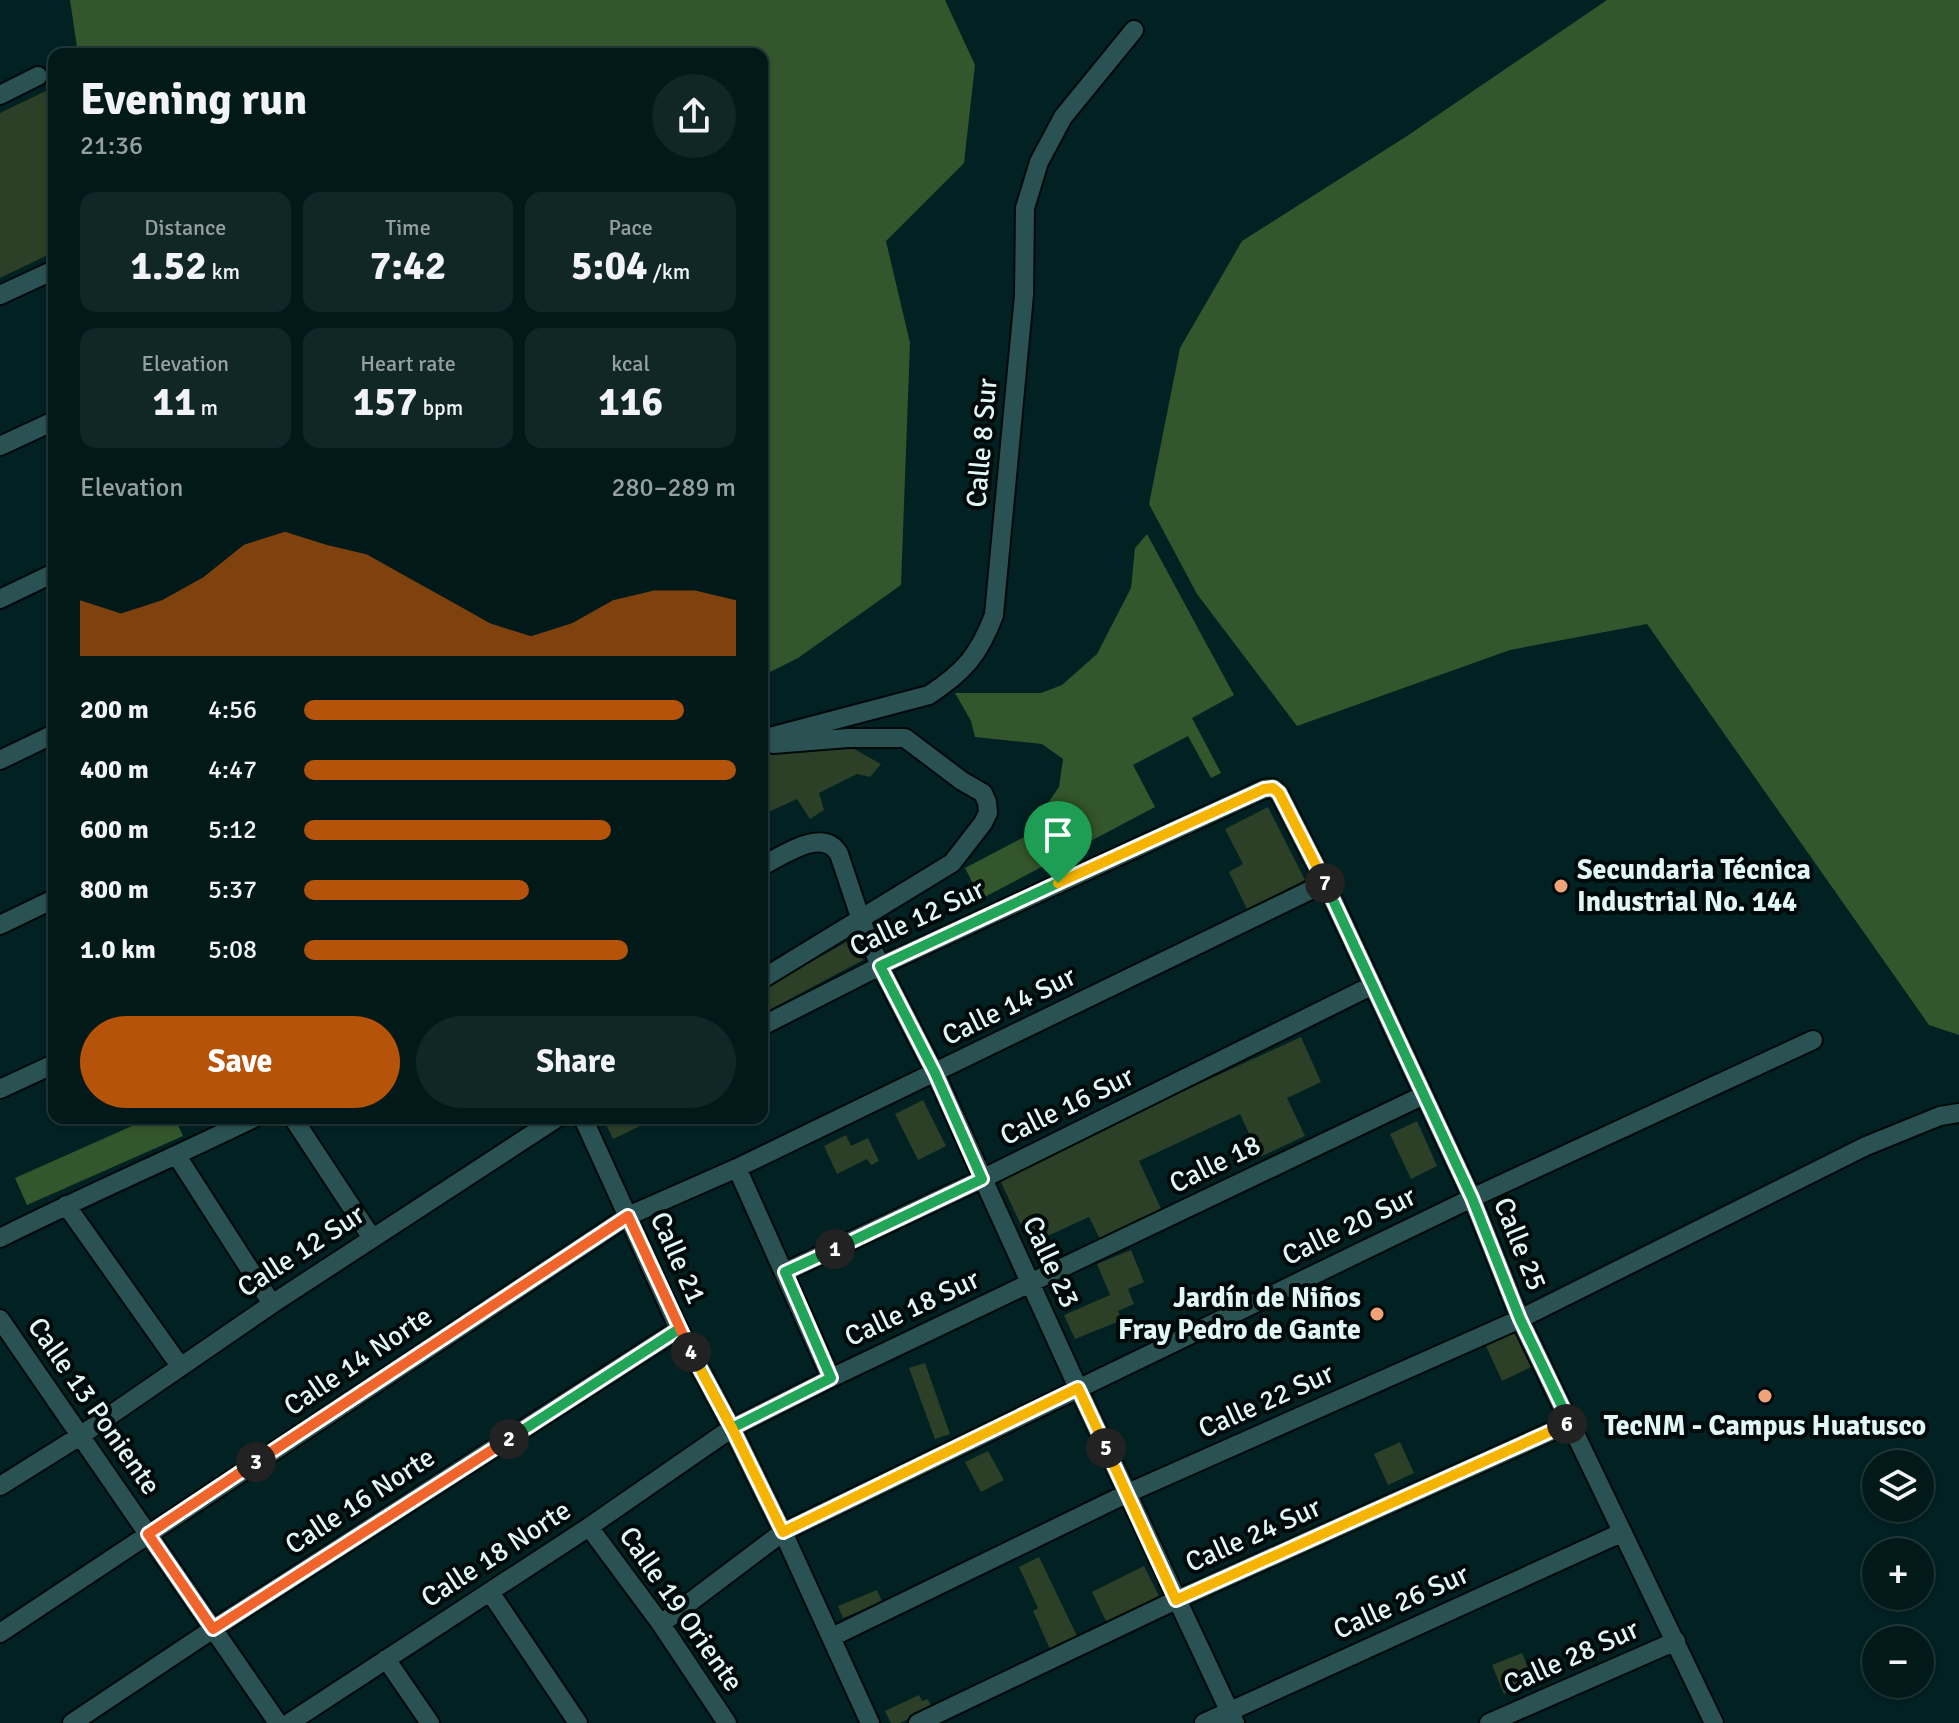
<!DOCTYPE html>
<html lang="en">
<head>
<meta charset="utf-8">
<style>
  body { margin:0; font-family:Signika,sans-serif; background:#102627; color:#f1f3f6; height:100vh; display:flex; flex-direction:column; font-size:30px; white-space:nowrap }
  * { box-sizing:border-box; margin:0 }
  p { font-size:26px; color:#96a0a2 }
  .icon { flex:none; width:44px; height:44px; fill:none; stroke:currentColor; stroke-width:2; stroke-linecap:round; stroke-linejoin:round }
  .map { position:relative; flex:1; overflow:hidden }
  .sheet { position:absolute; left:48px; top:48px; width:720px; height:1076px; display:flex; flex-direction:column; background:#02191a; border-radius:16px; box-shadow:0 2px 6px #0004,0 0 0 2px #233839 }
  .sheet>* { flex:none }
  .fabs { position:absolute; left:1862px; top:1450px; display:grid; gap:16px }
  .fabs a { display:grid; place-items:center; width:72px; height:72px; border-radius:50%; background:#02191a; box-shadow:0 2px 6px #0004,0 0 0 2px #233839; font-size:40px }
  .pin { position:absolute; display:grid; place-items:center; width:68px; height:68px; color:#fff; margin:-82px -34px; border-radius:50% 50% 50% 0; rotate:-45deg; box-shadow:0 0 8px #0007 }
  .pin .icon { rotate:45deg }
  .km { position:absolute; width:40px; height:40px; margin:-20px; border-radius:50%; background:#222; color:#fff; font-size:22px; line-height:40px; text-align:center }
  .round { display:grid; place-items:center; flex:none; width:84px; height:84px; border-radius:42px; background:#102627 }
  .summary { display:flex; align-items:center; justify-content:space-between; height:136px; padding:0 32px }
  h1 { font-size:44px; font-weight:800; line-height:60px }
  .metrics { display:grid; grid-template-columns:repeat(3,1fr); gap:12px; height:136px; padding:8px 32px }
  .metrics div { display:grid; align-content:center; border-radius:16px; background:#102627; text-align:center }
  .metrics b { font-size:40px; font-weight:800 }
  .metrics small { font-size:22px; font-weight:400 }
  .metrics p { font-size:22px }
  .chart { height:224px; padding:16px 32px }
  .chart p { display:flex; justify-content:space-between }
  .chart svg { width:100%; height:144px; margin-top:8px; fill:#b45309; opacity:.7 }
  .cta { display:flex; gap:16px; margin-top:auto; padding:16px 32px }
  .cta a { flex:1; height:92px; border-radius:48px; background:#b45309; color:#fff; font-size:32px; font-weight:800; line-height:92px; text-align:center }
  .cta a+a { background:#102627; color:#f1f3f6 }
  ul { padding:0 32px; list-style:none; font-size:26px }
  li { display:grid; grid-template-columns:128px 96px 1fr; align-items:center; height:60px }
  li i { height:20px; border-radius:10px; background:#b45309 }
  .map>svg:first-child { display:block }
  .green { fill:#2b4026 }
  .forest { fill:#34562c }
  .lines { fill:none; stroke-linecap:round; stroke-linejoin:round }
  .street-casing { stroke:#00090a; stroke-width:22 }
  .street { stroke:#2a5253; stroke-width:18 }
  .split-1-casing { stroke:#fff; stroke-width:16 }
  .split-2-casing { stroke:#fff; stroke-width:16 }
  .split-3-casing { stroke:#fff; stroke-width:16 }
  .split-4-casing { stroke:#fff; stroke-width:16 }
  .split-5-casing { stroke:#fff; stroke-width:16 }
  .split-6-casing { stroke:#fff; stroke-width:16 }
  .split-7-casing { stroke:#fff; stroke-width:16 }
  .split-8-casing { stroke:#fff; stroke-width:16 }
  .split-1 { stroke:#22a559; stroke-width:10 }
  .split-2 { stroke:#22a559; stroke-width:10 }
  .split-3 { stroke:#f0652b; stroke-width:10 }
  .split-4 { stroke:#f0652b; stroke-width:10 }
  .split-5 { stroke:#f5b400; stroke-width:10 }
  .split-6 { stroke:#f5b400; stroke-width:10 }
  .split-7 { stroke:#22a559; stroke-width:10 }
  .split-8 { stroke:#f5b400; stroke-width:10 }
  .poi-dot { fill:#f0a378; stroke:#000909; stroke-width:3 }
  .labels { text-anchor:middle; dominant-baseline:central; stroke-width:8; stroke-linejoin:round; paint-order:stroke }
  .street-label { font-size:28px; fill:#e1f6f7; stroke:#000909 }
  .poi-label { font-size:28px; font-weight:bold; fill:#e1f6f7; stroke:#000909; text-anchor:start }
</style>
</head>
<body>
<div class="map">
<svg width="1959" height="1723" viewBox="0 0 1959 1723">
  <rect width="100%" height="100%" fill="#022122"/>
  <!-- green -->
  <path class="green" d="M54,87V252L0,278V113Z
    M854,749L881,764L870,777L857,774L819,793L824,810L810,819L797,799L762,815V751Z
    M1268,807L1305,880L1247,909L1229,872L1243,864L1225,829Z
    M850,940L863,960L762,1014V989Z
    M1301,1037L1321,1082L1287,1098L1305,1136L1260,1157L1240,1114L1139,1161L1163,1213L1101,1241L1089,1217L1030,1244L998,1176Z
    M923,1100L946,1146L918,1160L895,1114Z
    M608,1118H657L613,1139L604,1120Z
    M1417,1121L1437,1166L1411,1179L1390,1134Z
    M846,1135L851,1146L868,1138L879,1161L871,1165L867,1159L837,1174L824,1146Z
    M1131,1250L1144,1282L1128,1289L1134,1304L1118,1311L1122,1320L1075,1339L1064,1315L1110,1295L1097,1264Z
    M1515,1333L1531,1367L1502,1381L1486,1346Z
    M925,1363L950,1434L935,1439L909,1368Z
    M1400,1442L1414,1473L1388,1485L1374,1454Z
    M988,1451L1004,1480L981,1492L965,1462Z
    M1039,1557L1077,1636L1050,1649L1033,1611L1038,1608L1019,1567Z
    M1144,1566L1160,1598L1107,1623L1092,1592Z
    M877,1590L882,1602L843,1618L838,1606Z
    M1522,1653L1534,1682L1504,1694L1492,1665Z
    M919,1695L922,1701L928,1699L932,1708L900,1723H891L885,1711Z"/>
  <!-- forest -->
  <path class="forest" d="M70,0H945L975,65L964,163L886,241L910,343L901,585L798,658L762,676V54H78Z
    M1607,0H1959V1035L1929,1025L1647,624L1510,650L1297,726L1197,594L1149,504L1180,348L1242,241L1407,136Z
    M1147,534L1234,695L1192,718L1221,773L1211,778L1188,736L1133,765L1155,807L981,899L965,868L1024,837L1059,787L1063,759L1042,744L975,737L971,721L955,693H1041L1062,685L1097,654L1131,588L1135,548Z
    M150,1118H175L183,1136L27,1205L15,1178Z"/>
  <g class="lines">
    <defs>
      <path id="street" d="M0,95L38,76
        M0,295L54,270
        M0,446L54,421
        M0,599L54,573
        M762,739L929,695C964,672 979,655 994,615L1024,295L1025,208L1039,162L1063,117L1134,30
        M0,760L54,734
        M762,866C782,856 823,826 839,854L861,920L880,966L935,1073L1078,1388L1235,1723
        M0,925L54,899
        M762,979L952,863L983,823L988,813L987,802L983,793L962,781L905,738H848L773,744
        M762,1026L880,966L1264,789L1273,788L1279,793L1325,883L1472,1198L1520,1319L1714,1723
        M0,1089L54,1064
        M293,1118L372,1238
        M583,1118L679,1329L732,1428L783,1532L870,1723
        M177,1156L272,1304
        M737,1168L831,1378
        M66,1205L180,1366
        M0,1238C84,1196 170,1159 254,1118
        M785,1272L982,1179L1373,985
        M0,1319L278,1723
        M0,1486L80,1436L272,1304L557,1118
        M589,1527L661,1624L727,1723
        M490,1592L578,1723
        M661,1624L783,1532L1472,1198L1813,1040
        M0,1633L628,1216L737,1168L1325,883
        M832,1637L1128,1493L1520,1319L1866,1146L1940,1116L1959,1113
        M386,1659L430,1723
        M72,1723L213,1629L679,1329
        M289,1723L589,1527L732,1428L831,1378L1424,1095
        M918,1723L1176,1600L1570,1423
        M1204,1723L1621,1533
        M1489,1723L1676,1641"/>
    </defs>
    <!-- street casing -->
    <use href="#street" class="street-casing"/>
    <!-- street -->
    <use href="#street" class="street"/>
  </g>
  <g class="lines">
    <defs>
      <path id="split-1" d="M835,1249L982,1179L935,1073L880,966L1058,883"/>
      <path id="split-2" d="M509,1439L679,1329L732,1428L831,1378L785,1272L835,1249"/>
      <path id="split-3" d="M256,1462L148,1534L213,1629L509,1439"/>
      <path id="split-4" d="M256,1462L628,1216L691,1352"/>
      <path id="split-5" d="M691,1352L732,1428L783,1532L1078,1388L1106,1448"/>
      <path id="split-6" d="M1106,1448L1176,1600L1567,1424"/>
      <path id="split-7" d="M1325,883L1472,1198L1520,1319L1570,1423L1567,1424"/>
      <path id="split-8" d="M1058,883L1264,789L1273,788L1279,793L1325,883"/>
    </defs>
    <!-- split-1 casing -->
    <use href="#split-1" class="split-1-casing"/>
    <!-- split-2 casing -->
    <use href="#split-2" class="split-2-casing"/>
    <!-- split-3 casing -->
    <use href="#split-3" class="split-3-casing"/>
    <!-- split-4 casing -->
    <use href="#split-4" class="split-4-casing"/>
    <!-- split-5 casing -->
    <use href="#split-5" class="split-5-casing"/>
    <!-- split-6 casing -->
    <use href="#split-6" class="split-6-casing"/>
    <!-- split-7 casing -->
    <use href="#split-7" class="split-7-casing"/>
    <!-- split-8 casing -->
    <use href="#split-8" class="split-8-casing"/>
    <!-- split-1 -->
    <use href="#split-1" class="split-1"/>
    <!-- split-2 -->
    <use href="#split-2" class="split-2"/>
    <!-- split-3 -->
    <use href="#split-3" class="split-3"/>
    <!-- split-4 -->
    <use href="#split-4" class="split-4"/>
    <!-- split-5 -->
    <use href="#split-5" class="split-5"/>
    <!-- split-6 -->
    <use href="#split-6" class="split-6"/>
    <!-- split-7 -->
    <use href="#split-7" class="split-7"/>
    <!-- split-8 -->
    <use href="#split-8" class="split-8"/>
  </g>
  <!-- markers -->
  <g class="poi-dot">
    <circle cx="1561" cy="886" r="8"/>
    <circle cx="1377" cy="1314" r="8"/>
    <circle cx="1765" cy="1396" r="8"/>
  </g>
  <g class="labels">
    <!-- street labels -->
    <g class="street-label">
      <text transform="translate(982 443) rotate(-85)">Calle 8 Sur</text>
      <text transform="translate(917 918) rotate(-25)">Calle 12 Sur</text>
      <text transform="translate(1009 1006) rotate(-26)">Calle 14 Sur</text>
      <text transform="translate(1067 1106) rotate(-26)">Calle 16 Sur</text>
      <text transform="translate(1215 1164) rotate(-26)">Calle 18</text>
      <text transform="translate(1349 1226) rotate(-26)">Calle 20 Sur</text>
      <text transform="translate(1520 1244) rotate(68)">Calle 25</text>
      <text transform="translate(301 1251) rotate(-33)">Calle 12 Sur</text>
      <text transform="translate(678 1258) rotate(66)">Calle 21</text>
      <text transform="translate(1051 1262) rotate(65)">Calle 23</text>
      <text transform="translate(912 1308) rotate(-25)">Calle 18 Sur</text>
      <text transform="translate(358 1361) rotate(-34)">Calle 14 Norte</text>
      <text transform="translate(1266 1401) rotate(-24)">Calle 22 Sur</text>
      <text transform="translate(94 1406) rotate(55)">Calle 13 Poniente</text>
      <text transform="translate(360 1501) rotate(-33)">Calle 16 Norte</text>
      <text transform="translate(1253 1535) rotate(-24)">Calle 24 Sur</text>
      <text transform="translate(496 1554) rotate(-33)">Calle 18 Norte</text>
      <text transform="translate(1401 1602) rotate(-24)">Calle 26 Sur</text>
      <text transform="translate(681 1609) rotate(55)">Calle 19 Oriente</text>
      <text transform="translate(1571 1657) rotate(-24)">Calle 28 Sur</text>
    </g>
    <!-- poi labels -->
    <g class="poi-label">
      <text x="1577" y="870">Secundaria Técnica<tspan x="1577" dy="32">Industrial No. 144</tspan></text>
      <text x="1361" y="1298" text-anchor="end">Jardín de Niños<tspan x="1361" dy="32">Fray Pedro de Gante</tspan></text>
      <text x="1765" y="1426" text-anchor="middle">TecNM - Campus Huatusco</text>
    </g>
  </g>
</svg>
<div class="fabs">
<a><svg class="icon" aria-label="layers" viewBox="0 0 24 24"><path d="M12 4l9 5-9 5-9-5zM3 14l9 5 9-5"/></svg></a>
<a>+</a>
<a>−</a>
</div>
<div class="pin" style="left:1058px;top:883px;background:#1e9e55"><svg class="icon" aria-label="arrive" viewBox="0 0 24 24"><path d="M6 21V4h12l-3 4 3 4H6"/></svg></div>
<b class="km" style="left:835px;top:1249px">1</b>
<b class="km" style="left:509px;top:1439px">2</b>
<b class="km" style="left:256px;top:1462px">3</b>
<b class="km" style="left:691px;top:1352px">4</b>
<b class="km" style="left:1106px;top:1448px">5</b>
<b class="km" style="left:1567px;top:1424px">6</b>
<b class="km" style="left:1325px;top:883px">7</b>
<section class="sheet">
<div class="summary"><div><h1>Evening run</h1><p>21:36</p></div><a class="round"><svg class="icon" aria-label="share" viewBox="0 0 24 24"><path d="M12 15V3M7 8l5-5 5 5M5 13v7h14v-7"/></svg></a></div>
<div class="metrics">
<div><p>Distance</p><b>1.52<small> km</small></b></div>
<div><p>Time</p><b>7:42</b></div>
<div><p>Pace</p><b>5:04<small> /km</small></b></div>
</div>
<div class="metrics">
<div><p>Elevation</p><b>11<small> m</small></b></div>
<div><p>Heart rate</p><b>157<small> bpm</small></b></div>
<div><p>kcal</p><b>116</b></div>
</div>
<div class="chart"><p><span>Elevation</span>280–289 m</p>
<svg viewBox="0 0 160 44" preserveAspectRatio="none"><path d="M0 44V27L10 31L20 27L30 20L40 10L50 6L60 10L70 13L80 20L90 27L100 34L110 38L120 34L130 27L140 24L150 24L160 27V44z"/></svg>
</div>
<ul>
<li><b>200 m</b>4:56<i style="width:88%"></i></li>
<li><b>400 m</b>4:47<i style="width:100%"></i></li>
<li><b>600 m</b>5:12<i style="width:71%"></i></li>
<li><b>800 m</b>5:37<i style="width:52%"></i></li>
<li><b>1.0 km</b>5:08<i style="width:75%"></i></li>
</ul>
<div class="cta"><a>Save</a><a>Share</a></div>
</section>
</div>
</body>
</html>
